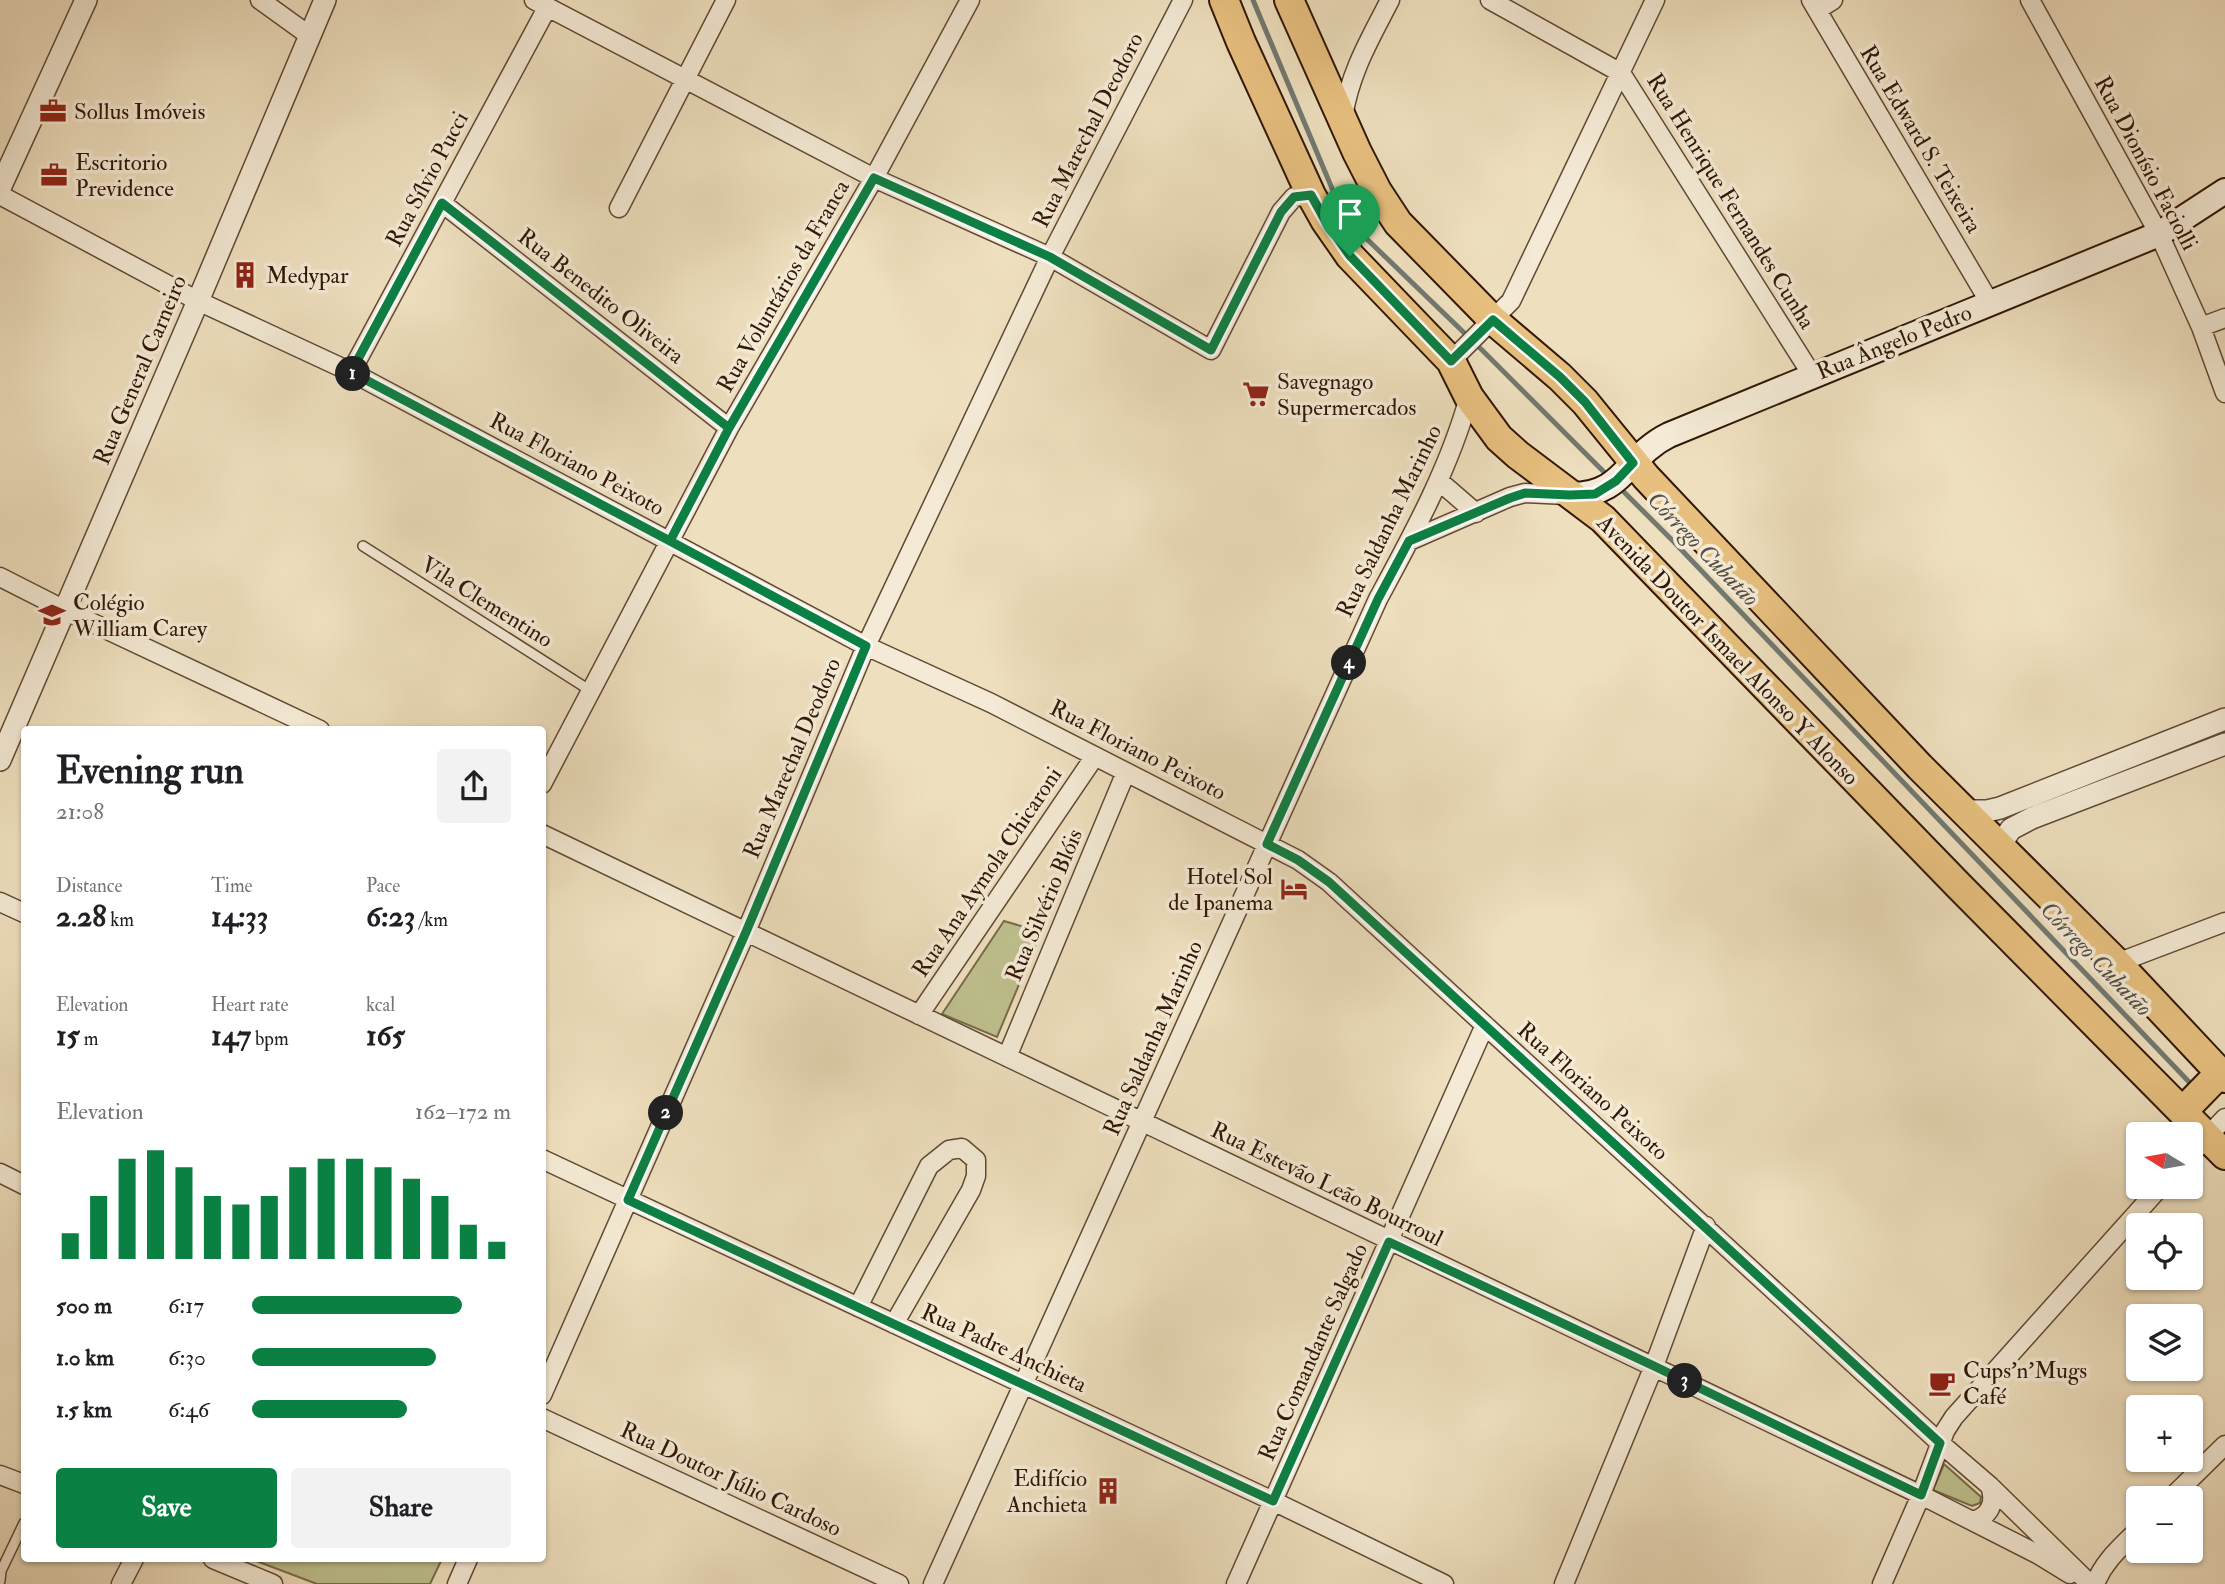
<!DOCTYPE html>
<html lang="en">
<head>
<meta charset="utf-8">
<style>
  body { margin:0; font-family:"IM FELL Double Pica",serif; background:#f2f2f2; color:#202124; height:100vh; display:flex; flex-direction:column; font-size:26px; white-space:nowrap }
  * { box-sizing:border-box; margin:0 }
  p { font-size:23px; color:#757577 }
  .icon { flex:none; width:38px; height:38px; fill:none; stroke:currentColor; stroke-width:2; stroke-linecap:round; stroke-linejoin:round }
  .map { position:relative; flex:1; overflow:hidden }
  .sheet { position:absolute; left:21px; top:726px; width:525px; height:836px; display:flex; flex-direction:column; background:#fff; border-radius:7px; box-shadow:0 2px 5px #0004 }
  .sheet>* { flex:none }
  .needle { width:46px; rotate:281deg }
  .controls { position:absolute; left:2126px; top:1122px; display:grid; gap:14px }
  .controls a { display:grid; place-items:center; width:77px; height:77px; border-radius:7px; background:#fff; box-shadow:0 2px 5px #0004; font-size:35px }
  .pin { position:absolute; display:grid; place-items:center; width:60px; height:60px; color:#fff; margin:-72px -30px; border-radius:50% 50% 50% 0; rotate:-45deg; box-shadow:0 0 7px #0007 }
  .pin .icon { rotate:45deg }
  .km { position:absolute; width:35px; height:35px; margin:-18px; border-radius:50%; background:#222; color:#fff; font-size:19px; line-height:35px; text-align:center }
  .round { display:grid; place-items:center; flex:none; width:74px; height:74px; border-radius:7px; background:#f2f2f2 }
  .head { display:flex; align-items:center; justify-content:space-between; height:119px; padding:0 35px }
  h1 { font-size:38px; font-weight:700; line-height:52px }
  .stats { display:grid; grid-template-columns:repeat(3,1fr); gap:10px; height:119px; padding:7px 35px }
  .stats div { display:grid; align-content:center }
  .stats b { font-size:30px; font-weight:700 }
  .stats small { font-size:19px; font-weight:400 }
  .stats p { font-size:19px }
  .chart { height:196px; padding:14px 35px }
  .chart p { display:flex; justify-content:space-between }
  .chart svg { width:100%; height:126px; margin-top:7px; stroke:#0b8043; stroke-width:6 }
  .cta { display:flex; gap:14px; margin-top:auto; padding:14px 35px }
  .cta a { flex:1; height:80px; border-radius:7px; background:#0b8043; color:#fff; font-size:28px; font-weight:700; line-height:80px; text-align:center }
  .cta a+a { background:#f2f2f2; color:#202124 }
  ul { padding:0 35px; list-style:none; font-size:23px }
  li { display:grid; grid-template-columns:112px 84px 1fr; align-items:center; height:52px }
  li i { height:18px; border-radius:9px; background:#0b8043 }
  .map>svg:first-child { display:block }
  .green { fill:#bec08e; stroke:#786c4a; stroke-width:2 }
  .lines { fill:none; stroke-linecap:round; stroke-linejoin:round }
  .stream { stroke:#717971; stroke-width:5 }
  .service-casing { stroke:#604934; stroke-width:12 }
  .minor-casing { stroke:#604934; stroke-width:21 }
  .tertiary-casing { stroke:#604934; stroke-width:24 }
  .secondary-casing { stroke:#311706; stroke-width:28 }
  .primary-casing { stroke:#311706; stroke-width:32 }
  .service { stroke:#f4ead5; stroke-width:9 }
  .minor { stroke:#f4ead5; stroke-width:18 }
  .tertiary { stroke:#f4ead5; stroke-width:21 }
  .secondary { stroke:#f4ead5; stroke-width:24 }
  .primary { stroke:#e7c07f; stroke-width:28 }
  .route-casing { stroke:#fff; stroke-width:14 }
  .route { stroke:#0b8043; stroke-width:9 }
  .labels { text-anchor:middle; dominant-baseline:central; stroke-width:7; stroke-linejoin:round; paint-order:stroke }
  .poi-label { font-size:23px; fill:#311706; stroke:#f4ead5; text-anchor:start }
  .street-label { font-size:23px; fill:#311706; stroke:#f4ead5 }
  .water-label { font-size:24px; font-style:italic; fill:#565045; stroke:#f4ead5 }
</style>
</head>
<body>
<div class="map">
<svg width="2225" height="1584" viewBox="0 0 2225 1584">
  <rect width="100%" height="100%" fill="#eedfbe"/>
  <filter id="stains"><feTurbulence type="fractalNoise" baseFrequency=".00286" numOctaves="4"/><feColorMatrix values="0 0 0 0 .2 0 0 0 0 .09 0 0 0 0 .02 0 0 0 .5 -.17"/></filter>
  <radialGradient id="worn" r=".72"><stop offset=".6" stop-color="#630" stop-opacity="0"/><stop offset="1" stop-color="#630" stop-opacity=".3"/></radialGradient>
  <!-- green -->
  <path class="green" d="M1004,921L1041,932L997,1037L942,1014Z
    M1944,1464L1981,1497L1980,1503L1972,1506L1933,1490Z
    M251,1559H442L430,1584H317Z"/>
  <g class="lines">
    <!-- stream -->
    <path class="stream" d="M1253,0L1344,217L1483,351L1608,476
      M1618,486L1673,541L2191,1084"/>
    <defs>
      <path id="service" d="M363,546L591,691
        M0,1581L1,1571L24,1523"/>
      <path id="minor" d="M260,0L310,36
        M534,0L874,178L1050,257L1211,350L1281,212L1294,197L1311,195
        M1490,0L1621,73L1812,375
        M1811,0L1990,303
        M2030,0L2159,234L2201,327L2225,393
        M1817,10L1833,0
        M1343,117C1350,72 1370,39 1390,0
        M0,195L198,301L351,372L866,646L991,703L1298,860L1329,882L1940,1443L1990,1486L2090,1584
        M442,203L729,428
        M619,208L726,0
        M2201,327L2225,318
        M1451,361L1511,301L1655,0
        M351,372L547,8
        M1439,481L1476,513
        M1409,541L1510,497L1525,493L1567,495
        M0,577L65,610L320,730
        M542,784L729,428L874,178L970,0
        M542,834L1921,1495L2039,1555L2070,1574
        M0,902L24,913
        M2117,963L2225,922
        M919,1015L1095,756
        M1007,1057L1126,772
        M2191,1154L2225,1118
        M542,1159L1273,1501L1444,1584
        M0,1173L24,1185
        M858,1307L929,1166L949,1150L962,1148L976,1160V1176L971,1190L894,1324
        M542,1395L746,932L866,646L1050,257L1183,0
        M542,1418L899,1584
        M0,1475L24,1484
        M2171,1498L2225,1445
        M1973,1521C1990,1516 1996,1503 1990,1486
        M213,1559L273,1584
        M121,1584L134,1559
        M457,1584L468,1559
        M933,1584L1378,599C1413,534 1449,469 1469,397
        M1236,1584L1485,1025
        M1564,1584L1654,1366L1706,1226
        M1882,1584L1921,1495L1945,1431L1954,1417L2161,1186
        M2095,1584C2104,1561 2121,1547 2138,1530"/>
      <path id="tertiary" d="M0,188L86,0
        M0,760L198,301L325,0
        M1966,811H1987L2000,808L2225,719
        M2000,845L2011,829L2032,818L2225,744"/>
      <path id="secondary" d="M1570,495C1624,496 1626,456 1669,435L2159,234L2225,191"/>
      <path id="primary" d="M1224,0L1241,42L1311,195L1325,220L1350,256L1451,361L1469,397L1499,438L1518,455L1603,519L1958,885L2225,1155
        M1289,0L1357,152L1377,191L1398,223L1493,320L1560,377L1585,402L1646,477L1920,767L2117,963L2225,1078
        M2183,1111L2220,1073"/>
    </defs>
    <!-- service casing -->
    <use href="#service" class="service-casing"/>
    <!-- minor casing -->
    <use href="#minor" class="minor-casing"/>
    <!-- tertiary casing -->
    <use href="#tertiary" class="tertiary-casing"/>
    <!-- secondary casing -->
    <use href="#secondary" class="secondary-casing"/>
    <!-- primary casing -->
    <use href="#primary" class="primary-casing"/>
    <!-- service -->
    <use href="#service" class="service"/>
    <!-- minor -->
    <use href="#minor" class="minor"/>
    <!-- tertiary -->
    <use href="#tertiary" class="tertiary"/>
    <!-- secondary -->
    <use href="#secondary" class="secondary"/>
    <!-- primary -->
    <use href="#primary" class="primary"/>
  </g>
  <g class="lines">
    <defs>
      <path id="route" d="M1350,256L1325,220L1311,195L1294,197L1281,212L1211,350L1050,257L874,178L729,428L670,541L351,372L442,203L729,428L670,541L866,646L746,932L628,1200L1273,1501L1389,1242L1654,1366L1921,1495L1940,1443L1329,882L1298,860L1267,844L1378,599L1409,541L1510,498L1525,493L1570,495L1595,494L1616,481L1633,463L1585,402L1560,377L1493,320L1451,361L1350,256"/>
    </defs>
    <!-- route casing -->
    <use href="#route" class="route-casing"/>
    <!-- route -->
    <use href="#route" class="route"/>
  </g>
  <!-- icons -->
  <defs>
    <symbol id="office-bare" viewBox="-9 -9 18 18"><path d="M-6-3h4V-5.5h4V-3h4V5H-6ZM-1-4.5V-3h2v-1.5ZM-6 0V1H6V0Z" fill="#8f2418" stroke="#f4ead5" stroke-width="2.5" paint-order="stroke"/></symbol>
    <symbol id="building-bare" viewBox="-9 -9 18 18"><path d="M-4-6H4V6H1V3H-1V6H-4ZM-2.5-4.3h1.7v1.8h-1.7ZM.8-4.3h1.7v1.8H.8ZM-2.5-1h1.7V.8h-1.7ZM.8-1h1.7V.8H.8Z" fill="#8f2418" stroke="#f4ead5" stroke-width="2.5" paint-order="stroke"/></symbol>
    <symbol id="supermarket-bare" viewBox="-9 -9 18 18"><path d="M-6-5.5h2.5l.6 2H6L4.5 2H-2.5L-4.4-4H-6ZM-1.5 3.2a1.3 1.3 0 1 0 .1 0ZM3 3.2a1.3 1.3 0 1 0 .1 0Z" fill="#8f2418" stroke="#f4ead5" stroke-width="2.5" paint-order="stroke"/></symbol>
    <symbol id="school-bare" viewBox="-9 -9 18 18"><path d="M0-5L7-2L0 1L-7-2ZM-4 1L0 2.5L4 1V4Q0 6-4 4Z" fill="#8f2418" stroke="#f4ead5" stroke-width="2.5" paint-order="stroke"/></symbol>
    <symbol id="hotel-bare" viewBox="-9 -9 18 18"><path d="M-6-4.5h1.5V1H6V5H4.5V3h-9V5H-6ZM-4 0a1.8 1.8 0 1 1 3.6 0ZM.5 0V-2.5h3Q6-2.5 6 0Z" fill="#8f2418" stroke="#f4ead5" stroke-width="2.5" paint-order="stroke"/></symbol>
    <symbol id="cafe-bare" viewBox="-9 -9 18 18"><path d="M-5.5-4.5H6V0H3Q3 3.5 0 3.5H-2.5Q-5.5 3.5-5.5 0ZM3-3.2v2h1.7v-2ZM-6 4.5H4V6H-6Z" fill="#8f2418" stroke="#f4ead5" stroke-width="2.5" paint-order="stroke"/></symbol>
  </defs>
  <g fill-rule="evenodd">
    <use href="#office-bare" x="34" y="92" width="38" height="38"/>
    <use href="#office-bare" x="35" y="156" width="38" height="38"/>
    <use href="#building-bare" x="226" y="256" width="38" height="38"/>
    <use href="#supermarket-bare" x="1237" y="375" width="38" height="38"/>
    <use href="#school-bare" x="33" y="596" width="38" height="38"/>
    <use href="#hotel-bare" x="1275" y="870" width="38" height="38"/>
    <use href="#cafe-bare" x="1923" y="1364" width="38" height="38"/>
    <use href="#building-bare" x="1089" y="1472" width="38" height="38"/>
  </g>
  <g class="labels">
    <!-- poi labels -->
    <g class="poi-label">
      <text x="74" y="111">Sollus Imóveis</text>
      <text x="75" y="162">Escritorio<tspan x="75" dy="26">Previdence</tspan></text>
      <text x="266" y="275">Medypar</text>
      <text x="1277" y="381">Savegnago<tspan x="1277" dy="26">Supermercados</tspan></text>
      <text x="73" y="602">Colégio<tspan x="73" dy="26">William Carey</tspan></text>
      <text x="1273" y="876" text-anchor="end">Hotel Sol<tspan x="1273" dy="26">de Ipanema</tspan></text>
      <text x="1963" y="1370">Cups'n'Mugs<tspan x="1963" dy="26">Café</tspan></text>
      <text x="1087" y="1478" text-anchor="end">Edifício<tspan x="1087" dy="26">Anchieta</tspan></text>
    </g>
    <!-- street labels -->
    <g class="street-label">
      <text transform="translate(1088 130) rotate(-63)">Rua Marechal Deodoro</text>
      <text transform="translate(1921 139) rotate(59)">Rua Edward S. Teixeira</text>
      <text transform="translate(2146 163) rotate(62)">Rua Dionísio Faciolli</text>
      <text transform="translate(427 179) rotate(-62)">Rua Sílvio Pucci</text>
      <text transform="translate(1731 201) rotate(58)">Rua Henrique Fernandes Cunha</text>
      <text transform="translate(783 286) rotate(-60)">Rua Voluntários da Franca</text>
      <text transform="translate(601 296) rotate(38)">Rua Benedito Oliveira</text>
      <text transform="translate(1894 342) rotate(-22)">Rua Ângelo Pedro</text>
      <text transform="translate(140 370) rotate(-67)">Rua General Carneiro</text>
      <text transform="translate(577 464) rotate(28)">Rua Floriano Peixoto</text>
      <text transform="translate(1389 521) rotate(-64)">Rua Saldanha Marinho</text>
      <text transform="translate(487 602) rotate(32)">Vila Clementino</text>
      <text transform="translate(1728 650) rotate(46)">Avenida Doutor Ismael Alonso Y Alonso</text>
      <text transform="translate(1138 750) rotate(27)">Rua Floriano Peixoto</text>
      <text transform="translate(792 758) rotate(-67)">Rua Marechal Deodoro</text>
      <text transform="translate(987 872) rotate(-56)">Rua Ana Aymola Chicaroni</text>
      <text transform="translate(1044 905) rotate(-67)">Rua Silvério Blóis</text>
      <text transform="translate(1153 1038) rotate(-66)">Rua Saldanha Marinho</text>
      <text transform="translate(1593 1091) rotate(42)">Rua Floriano Peixoto</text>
      <text transform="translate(1327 1184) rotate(26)">Rua Estevão Leão Bourroul</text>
      <text transform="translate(1004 1348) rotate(25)">Rua Padre Anchieta</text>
      <text transform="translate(1313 1352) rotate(-66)">Rua Comandante Salgado</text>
      <text transform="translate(731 1479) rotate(25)">Rua Doutor Júlio Cardoso</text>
    </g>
    <!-- water labels -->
    <g class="water-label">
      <text transform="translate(1703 549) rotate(46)">Córrego Cubatão</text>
      <text transform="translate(2096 959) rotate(46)">Córrego Cubatão</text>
    </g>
  </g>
  <rect width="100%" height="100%" filter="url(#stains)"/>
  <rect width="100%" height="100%" fill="url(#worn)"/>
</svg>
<div class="controls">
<a><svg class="needle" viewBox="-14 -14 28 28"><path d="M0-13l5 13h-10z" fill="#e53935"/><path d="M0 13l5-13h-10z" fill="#757577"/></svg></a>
<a><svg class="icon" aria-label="locate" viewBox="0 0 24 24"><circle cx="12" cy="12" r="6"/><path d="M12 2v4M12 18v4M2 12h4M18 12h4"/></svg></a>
<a><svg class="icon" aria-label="layers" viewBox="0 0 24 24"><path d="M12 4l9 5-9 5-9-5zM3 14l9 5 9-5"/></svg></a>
<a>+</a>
<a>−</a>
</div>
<div class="pin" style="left:1350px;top:256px;background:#1e9e55"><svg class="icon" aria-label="arrive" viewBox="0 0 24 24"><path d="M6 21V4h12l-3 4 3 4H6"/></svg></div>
<b class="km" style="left:353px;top:374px">1</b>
<b class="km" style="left:666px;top:1113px">2</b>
<b class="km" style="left:1685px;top:1381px">3</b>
<b class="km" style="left:1349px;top:663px">4</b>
<section class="sheet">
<div class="head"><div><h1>Evening run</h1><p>21:08</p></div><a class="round"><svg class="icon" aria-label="share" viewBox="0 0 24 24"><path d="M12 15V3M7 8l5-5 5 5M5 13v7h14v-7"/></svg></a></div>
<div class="stats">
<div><p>Distance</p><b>2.28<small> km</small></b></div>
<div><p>Time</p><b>14:33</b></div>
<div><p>Pace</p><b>6:23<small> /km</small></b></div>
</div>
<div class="stats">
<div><p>Elevation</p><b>15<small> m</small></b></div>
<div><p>Heart rate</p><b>147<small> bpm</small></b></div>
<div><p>kcal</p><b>165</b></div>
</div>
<div class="chart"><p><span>Elevation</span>162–172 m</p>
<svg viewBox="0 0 160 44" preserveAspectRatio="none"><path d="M5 44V35M15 44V22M25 44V9M35 44V6M45 44V12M55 44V22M65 44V25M75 44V22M85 44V12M95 44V9M105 44V9M115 44V12M125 44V16M135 44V22M145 44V32M155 44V38"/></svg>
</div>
<ul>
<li><b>500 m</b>6:17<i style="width:81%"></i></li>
<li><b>1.0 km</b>6:30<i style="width:71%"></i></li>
<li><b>1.5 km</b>6:46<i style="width:60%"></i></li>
</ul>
<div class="cta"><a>Save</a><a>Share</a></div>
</section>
</div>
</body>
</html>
